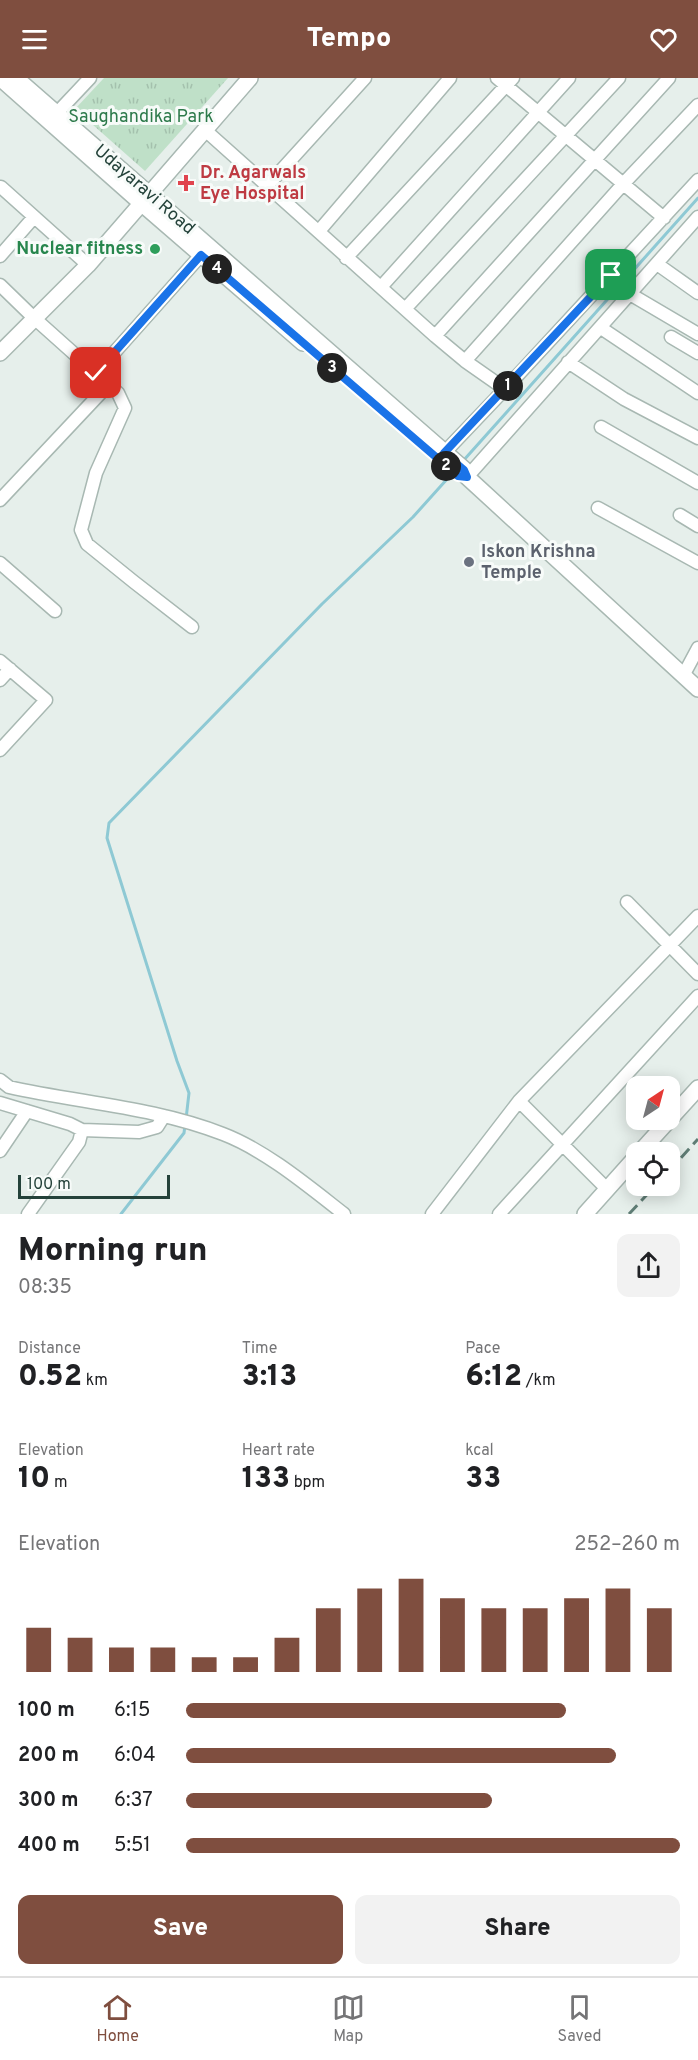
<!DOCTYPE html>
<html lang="en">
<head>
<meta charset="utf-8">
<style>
  body { margin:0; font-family:Overpass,sans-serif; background:#f2f2f2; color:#202124; height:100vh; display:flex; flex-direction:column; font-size:22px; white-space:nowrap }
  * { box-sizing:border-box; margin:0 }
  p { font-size:20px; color:#757577 }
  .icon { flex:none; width:33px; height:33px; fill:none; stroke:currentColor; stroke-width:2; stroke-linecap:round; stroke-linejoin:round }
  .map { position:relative; height:1136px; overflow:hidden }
  .details { display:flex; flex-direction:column; background:#fff; flex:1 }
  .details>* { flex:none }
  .needle { width:39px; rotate:36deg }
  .fabs { position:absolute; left:626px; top:998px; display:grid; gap:12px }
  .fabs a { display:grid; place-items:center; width:54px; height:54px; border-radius:12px; background:#fff; box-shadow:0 3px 15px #0003; font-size:30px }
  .scale { position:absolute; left:18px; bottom:15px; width:152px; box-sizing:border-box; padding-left:6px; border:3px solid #24423a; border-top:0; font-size:16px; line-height:21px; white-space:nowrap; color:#24423a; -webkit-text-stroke:4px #f7fbf9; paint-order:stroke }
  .pin { position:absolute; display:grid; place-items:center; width:51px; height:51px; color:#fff; margin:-26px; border-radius:12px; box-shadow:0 3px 9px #0006 }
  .km { position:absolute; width:30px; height:30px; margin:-15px; border-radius:50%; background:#222; color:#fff; font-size:16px; line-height:30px; text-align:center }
  .round { display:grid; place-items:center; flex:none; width:63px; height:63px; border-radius:12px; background:#f2f2f2 }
  .summary { display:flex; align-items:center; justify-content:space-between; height:102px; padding:0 18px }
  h1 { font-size:33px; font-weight:800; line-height:45px }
  .stats { display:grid; grid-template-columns:repeat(3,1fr); gap:9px; height:102px; padding:6px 18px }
  .stats div { display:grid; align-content:center }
  .stats b { font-size:30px; font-weight:800 }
  .stats small { font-size:16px; font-weight:400 }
  .stats p { font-size:16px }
  .chart { height:168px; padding:12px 18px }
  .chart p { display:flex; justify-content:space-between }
  .chart svg { width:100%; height:108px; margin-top:6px; stroke:#7f4e3f; stroke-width:6 }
  .primary-button { display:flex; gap:12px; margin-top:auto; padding:12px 18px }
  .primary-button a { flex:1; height:69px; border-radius:12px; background:#7f4e3f; color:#fff; font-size:24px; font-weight:800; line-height:69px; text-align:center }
  .primary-button a+a { background:#f2f2f2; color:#202124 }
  ul { padding:0 18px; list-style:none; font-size:20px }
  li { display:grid; grid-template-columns:96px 72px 1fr; align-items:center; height:45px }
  li i { height:15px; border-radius:8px; background:#7f4e3f }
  header { display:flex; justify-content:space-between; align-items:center; height:78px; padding:0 18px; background:#7f4e3f; color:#fff; font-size:27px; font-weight:800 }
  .dock { display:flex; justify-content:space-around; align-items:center; height:84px; border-top:2px solid #e0e0e0; background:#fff; font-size:16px; color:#757577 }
  .dock a { display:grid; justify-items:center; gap:3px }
  .dock .on { color:#7f4e3f }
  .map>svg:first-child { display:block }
  .park { fill:url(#park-tufts) }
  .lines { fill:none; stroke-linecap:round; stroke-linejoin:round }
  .stream { stroke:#8ec9d4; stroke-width:3 }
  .minor-casing { stroke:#a8b8b2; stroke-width:15 }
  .tertiary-casing { stroke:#a8b8b2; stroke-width:18 }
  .minor { stroke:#fff; stroke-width:12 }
  .tertiary { stroke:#fff; stroke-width:15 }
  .rail { stroke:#5f7d75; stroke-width:3; stroke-dasharray:12 6; stroke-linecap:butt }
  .route-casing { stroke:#fff; stroke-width:12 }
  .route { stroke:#1a73e8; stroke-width:8 }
  .health-dot { fill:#e0444e; stroke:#f7fbf9; stroke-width:2 }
  .leisure-dot { fill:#2e9e5b; stroke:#f7fbf9; stroke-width:2 }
  .worship-dot { fill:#6b7280; stroke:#f7fbf9; stroke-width:2 }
  .labels { text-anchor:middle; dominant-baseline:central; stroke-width:6; stroke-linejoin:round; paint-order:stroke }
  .park-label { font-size:18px; fill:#2d7a4b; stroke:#f7fbf9 }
  .health-label { font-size:18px; font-weight:bold; fill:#be3a42; stroke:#f7fbf9; text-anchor:start }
  .street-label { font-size:18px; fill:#24423a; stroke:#f7fbf9 }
  .leisure-label { font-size:18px; font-weight:bold; fill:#27864d; stroke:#f7fbf9; text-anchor:end }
  .worship-label { font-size:18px; font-weight:bold; fill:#5b616d; stroke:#f7fbf9; text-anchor:start }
</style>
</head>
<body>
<header><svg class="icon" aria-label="menu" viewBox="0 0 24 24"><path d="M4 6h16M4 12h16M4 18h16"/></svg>Tempo<svg class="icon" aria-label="heart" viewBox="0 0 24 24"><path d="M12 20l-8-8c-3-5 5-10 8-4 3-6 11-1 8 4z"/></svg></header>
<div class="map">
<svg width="698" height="1136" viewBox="0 0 698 1136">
  <defs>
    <pattern id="park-tufts" width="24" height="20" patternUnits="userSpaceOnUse" patternTransform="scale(1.5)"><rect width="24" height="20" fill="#bfe0c8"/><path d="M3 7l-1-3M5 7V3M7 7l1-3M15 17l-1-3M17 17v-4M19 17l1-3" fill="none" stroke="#a4c1ad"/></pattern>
  </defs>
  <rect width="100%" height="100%" fill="#e6efeb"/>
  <!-- park -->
  <path class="park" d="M104,0H228L145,93L75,31Z"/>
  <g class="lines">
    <!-- stream -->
    <path class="stream" d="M463,383L698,120
      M186,1041L189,1015L177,983L107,760L109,745L322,526L413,439L457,390
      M121,1136L184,1055L185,1047"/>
    <defs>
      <path id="minor" d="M497,0L664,140
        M57,35L90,0
        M205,52L435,258L465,283L505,311L444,375
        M267,108L365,0
        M1,109L88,187
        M319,153L450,0
        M0,178L34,139
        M346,180L513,0
        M657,186L698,215
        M0,207L33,239L118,315L125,330L96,395L81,452L87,466L134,504L192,549
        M381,209L569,0
        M630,216L698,256
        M405,231L619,0
        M601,250L698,315
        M435,258L669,0
        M671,259L698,275
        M465,283L624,105L698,27
        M568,284L624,321L698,360
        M96,295L201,177
        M505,311L698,102
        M601,349L698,405
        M467,399L698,139
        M0,422L109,306
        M598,430L698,485
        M680,437L698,448
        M0,485L55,533
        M0,583L46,622L0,672
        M683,598L698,570
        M0,602L10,591
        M627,824L698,896
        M0,1002L9,1009C80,1025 154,1029 223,1056C265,1072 308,1108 344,1136
        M519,1023L607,1111
        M0,1025L70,1046L82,1052L79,1064L28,1136
        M82,1052L139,1054L157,1049L164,1038
        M0,1073L27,1033
        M432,1136L519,1023L698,838
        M499,1136L698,918"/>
      <path id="tertiary" d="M0,0L141,125L303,265
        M16,0L464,391L467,399L698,611
        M0,275L88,187L250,0
        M640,1074L698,1010
        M585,1136L636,1079"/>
    </defs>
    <!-- minor casing -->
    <use href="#minor" class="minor-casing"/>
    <!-- tertiary casing -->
    <use href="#tertiary" class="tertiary-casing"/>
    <!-- minor -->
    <use href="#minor" class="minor"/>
    <!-- tertiary -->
    <use href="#tertiary" class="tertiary"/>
    <!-- rail -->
    <path class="rail" d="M669,1093L698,1061
      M629,1136L656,1107"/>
  </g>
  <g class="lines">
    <defs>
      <path id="route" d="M96,295L201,177L458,398L467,399L464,392L444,375L611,197"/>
    </defs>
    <!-- route casing -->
    <use href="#route" class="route-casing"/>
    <!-- route -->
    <use href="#route" class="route"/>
  </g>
  <!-- markers -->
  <path class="health-dot" d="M183 96h6v6h6v6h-6v6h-6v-6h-6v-6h6z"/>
  <circle class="leisure-dot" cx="155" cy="171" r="6"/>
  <circle class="worship-dot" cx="469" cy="484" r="6"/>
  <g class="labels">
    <!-- park labels -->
    <g class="park-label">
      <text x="141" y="39">Saughandika Park</text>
    </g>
    <!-- health labels -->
    <g class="health-label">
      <text x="200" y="95">Dr. Agarwals<tspan x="200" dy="21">Eye Hospital</tspan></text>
    </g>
    <!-- street labels -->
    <g class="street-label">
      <text transform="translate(144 112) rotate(41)">Udayaravi Road</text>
    </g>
    <!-- leisure labels -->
    <g class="leisure-label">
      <text x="143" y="171">Nuclear fitness</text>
    </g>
    <!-- worship labels -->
    <g class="worship-label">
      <text x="481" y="474">Iskon Krishna<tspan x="481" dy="21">Temple</tspan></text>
    </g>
  </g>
</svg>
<div class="fabs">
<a><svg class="needle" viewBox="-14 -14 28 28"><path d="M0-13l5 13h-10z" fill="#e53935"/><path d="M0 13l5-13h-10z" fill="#757577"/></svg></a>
<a><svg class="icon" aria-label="locate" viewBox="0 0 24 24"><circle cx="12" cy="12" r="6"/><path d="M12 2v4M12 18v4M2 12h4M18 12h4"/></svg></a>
</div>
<div class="scale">100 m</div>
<div class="pin" style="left:611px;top:197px;background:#1e9e55"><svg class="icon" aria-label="arrive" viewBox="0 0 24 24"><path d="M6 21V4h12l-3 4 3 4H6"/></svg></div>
<div class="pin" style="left:96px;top:295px;background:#d93025"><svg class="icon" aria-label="check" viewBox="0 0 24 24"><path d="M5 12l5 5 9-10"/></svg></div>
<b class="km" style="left:508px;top:308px">1</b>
<b class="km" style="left:446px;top:388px">2</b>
<b class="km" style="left:332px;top:290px">3</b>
<b class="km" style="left:217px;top:191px">4</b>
</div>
<section class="details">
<div class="summary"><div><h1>Morning run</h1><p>08:35</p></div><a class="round"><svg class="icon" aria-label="share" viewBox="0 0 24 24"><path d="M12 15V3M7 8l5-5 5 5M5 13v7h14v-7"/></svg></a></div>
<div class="stats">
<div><p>Distance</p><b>0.52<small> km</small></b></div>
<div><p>Time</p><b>3:13</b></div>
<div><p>Pace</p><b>6:12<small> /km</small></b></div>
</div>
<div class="stats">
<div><p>Elevation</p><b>10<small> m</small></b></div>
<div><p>Heart rate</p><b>133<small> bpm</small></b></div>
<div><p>kcal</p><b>33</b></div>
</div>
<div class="chart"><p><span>Elevation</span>252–260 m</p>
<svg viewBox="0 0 160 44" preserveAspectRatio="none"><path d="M5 44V26M15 44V30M25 44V34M35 44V34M45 44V38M55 44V38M65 44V30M75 44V18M85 44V10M95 44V6M105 44V14M115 44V18M125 44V18M135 44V14M145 44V10M155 44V18"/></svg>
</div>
<ul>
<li><b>100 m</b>6:15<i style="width:77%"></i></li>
<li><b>200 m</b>6:04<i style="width:87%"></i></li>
<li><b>300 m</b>6:37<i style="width:62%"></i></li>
<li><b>400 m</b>5:51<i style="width:100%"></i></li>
</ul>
<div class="primary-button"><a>Save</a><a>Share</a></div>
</section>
<nav class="dock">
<a class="on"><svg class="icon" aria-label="home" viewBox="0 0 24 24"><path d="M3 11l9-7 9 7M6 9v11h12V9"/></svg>Home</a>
<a><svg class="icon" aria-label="map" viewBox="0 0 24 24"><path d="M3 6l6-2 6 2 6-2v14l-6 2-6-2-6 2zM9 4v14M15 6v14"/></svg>Map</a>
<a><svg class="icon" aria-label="saved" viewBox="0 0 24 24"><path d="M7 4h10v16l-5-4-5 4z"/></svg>Saved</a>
</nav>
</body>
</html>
